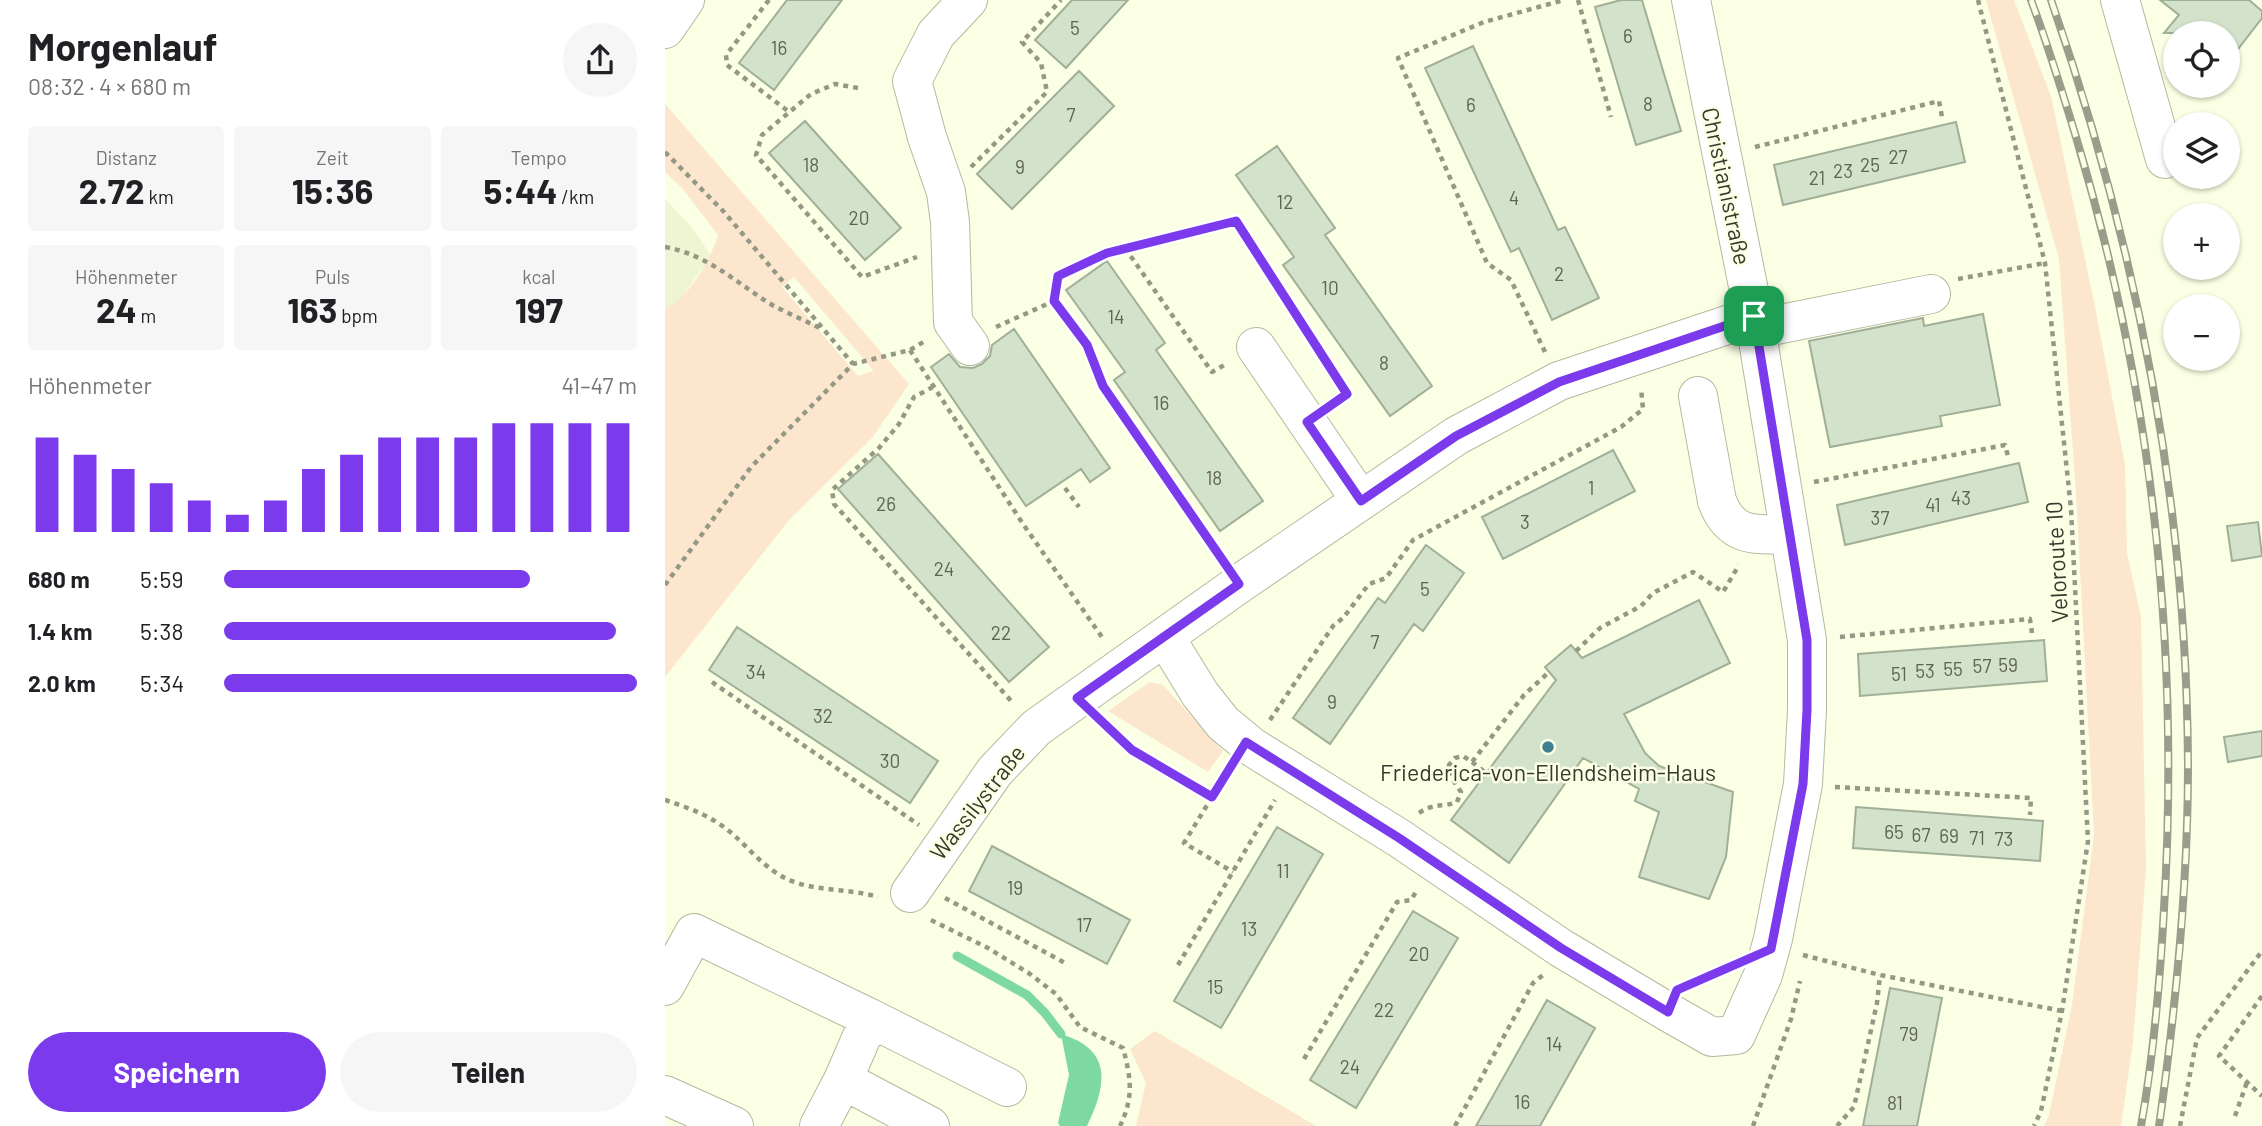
<!DOCTYPE html>
<html lang="de">
<head>
<meta charset="utf-8">
<style>
  body { margin:0; font-family:Barlow,sans-serif; background:#f6f6f6; color:#202124; height:100vh; display:flex; flex-direction:column; font-size:26px; white-space:nowrap }
  * { box-sizing:border-box; margin:0 }
  p { font-size:23px; color:#757577 }
  .icon { flex:none; width:38px; height:38px; fill:none; stroke:currentColor; stroke-width:2; stroke-linecap:round; stroke-linejoin:round }
  .map { position:relative; flex:1; overflow:hidden }
  .sheet { display:flex; flex-direction:column; background:#fff; width:665px }
  .sheet>* { flex:none }
  .tools { position:absolute; left:1498px; top:21px; display:grid; gap:14px }
  .tools a { display:grid; place-items:center; width:77px; height:77px; border-radius:50%; background:#fff; box-shadow:0 2px 5px #0004; font-size:35px }
  .pin { position:absolute; display:grid; place-items:center; width:60px; height:60px; color:#fff; margin:-30px; border-radius:14px; box-shadow:0 4px 10px #0006 }
  .round { display:grid; place-items:center; flex:none; width:74px; height:74px; border-radius:37px; background:#f6f6f6 }
  .summary { display:flex; align-items:center; justify-content:space-between; height:119px; padding:0 28px }
  h1 { font-size:38px; font-weight:700; line-height:52px }
  .metrics { display:grid; grid-template-columns:repeat(3,1fr); gap:10px; height:119px; padding:7px 28px }
  .metrics div { display:grid; align-content:center; border-radius:7px; background:#f6f6f6; text-align:center }
  .metrics b { font-size:35px; font-weight:700 }
  .metrics small { font-size:19px; font-weight:400 }
  .metrics p { font-size:19px }
  .chart { height:196px; padding:14px 28px }
  .chart p { display:flex; justify-content:space-between }
  .chart svg { width:100%; height:126px; margin-top:7px; stroke:#7c3aed; stroke-width:6 }
  .button { display:flex; gap:14px; margin-top:auto; padding:14px 28px }
  .button a { flex:1; height:80px; border-radius:42px; background:#7c3aed; color:#fff; font-size:28px; font-weight:700; line-height:80px; text-align:center }
  .button a+a { background:#f6f6f6; color:#202124 }
  ul { padding:0 28px; list-style:none; font-size:23px }
  li { display:grid; grid-template-columns:112px 84px 1fr; align-items:center; height:52px }
  li i { height:18px; border-radius:9px; background:#7c3aed }
  main { display:flex; flex:1; min-height:0 }
  .map>svg:first-child { display:block }
  .built { fill:#eff4d3 }
  .green { fill:#fce6ce; fill-rule:evenodd }
  .water { fill:#7dd8a1 }
  .lines { fill:none; stroke-linecap:round; stroke-linejoin:round }
  .stream { stroke:#7dd8a1; stroke-width:9 }
  .building { fill:#d3e2cb; stroke:#a0af98; stroke-width:2 }
  .minor-casing { stroke:#b5b99f; stroke-width:40 }
  .path { stroke:#959885; stroke-width:4.5; stroke-dasharray:5 5; stroke-linecap:butt }
  .minor { stroke:#fff; stroke-width:38 }
  .rail-casing { stroke:#9a9d8a; stroke-width:8 }
  .rail { stroke:#fbffe4; stroke-width:5; stroke-dasharray:16; stroke-linecap:butt }
  .route-casing { stroke:#fff; stroke-width:14 }
  .route { stroke:#7c3aed; stroke-width:9 }
  .poi-dot { fill:#3f8092; stroke:#fbffe4; stroke-width:2.5 }
  .labels { text-anchor:middle; dominant-baseline:central; stroke-width:5; stroke-linejoin:round; paint-order:stroke }
  .number-label { font-size:19px; fill:#5e6355 }
  .street-label { font-size:23px; fill:#37392e; stroke:#fbffe4 }
  .poi-label { font-size:23px; fill:#37392e; stroke:#fbffe4 }
</style>
</head>
<body>
<main>
<section class="sheet">
<div class="summary"><div><h1>Morgenlauf</h1><p>08:32 · 4 × 680 m</p></div><a class="round"><svg class="icon" aria-label="share" viewBox="0 0 24 24"><path d="M12 15V3M7 8l5-5 5 5M5 13v7h14v-7"/></svg></a></div>
<div class="metrics">
<div><p>Distanz</p><b>2.72<small> km</small></b></div>
<div><p>Zeit</p><b>15:36</b></div>
<div><p>Tempo</p><b>5:44<small> /km</small></b></div>
</div>
<div class="metrics">
<div><p>Höhenmeter</p><b>24<small> m</small></b></div>
<div><p>Puls</p><b>163<small> bpm</small></b></div>
<div><p>kcal</p><b>197</b></div>
</div>
<div class="chart"><p><span>Höhenmeter</span>41–47 m</p>
<svg viewBox="0 0 160 44" preserveAspectRatio="none"><path d="M5 44V11M15 44V17M25 44V22M35 44V27M45 44V33M55 44V38M65 44V33M75 44V22M85 44V17M95 44V11M105 44V11M115 44V11M125 44V6M135 44V6M145 44V6M155 44V6"/></svg>
</div>
<ul>
<li><b>680 m</b>5:59<i style="width:74%"></i></li>
<li><b>1.4 km</b>5:38<i style="width:95%"></i></li>
<li><b>2.0 km</b>5:34<i style="width:100%"></i></li>
</ul>
<div class="button"><a>Speichern</a><a>Teilen</a></div>
</section>
<div class="map">
<svg width="1597" height="1126" viewBox="0 0 1597 1126">
  <rect width="100%" height="100%" fill="#fbffe4"/>
  <!-- built -->
  <path class="built" d="M0,199L27,227L46,256L14,301L0,310Z"/>
  <!-- green -->
  <path class="green" d="M1321,0H1349L1386,96L1430,307L1460,465L1462,553L1476,617L1481,869L1468,1042L1456,1126H1379L1384,1115L1407,1005L1429,835L1411,493L1394,259Z
    M0,104L244,384L207,438L124,520L0,677V310C26,294 44,263 53,235L18,189L0,172ZM129,277L208,370V371L193,376L117,287Z
    M485,682L498,685L558,751L543,772L443,711Z
    M490,1031L651,1126H471L481,1083L465,1049Z"/>
  <!-- water -->
  <path class="water" d="M396,1034C404,1037 414,1040 421,1046C448,1066 434,1101 422,1126H395L393,1123L404,1075Z"/>
  <g class="lines">
    <!-- stream -->
    <path class="stream" d="M292,956L362,995L380,1013L396,1034"/>
  </g>
  <!-- building -->
  <path class="building" d="M122,0H177L109,90L74,63Z
    M407,0H463L401,68L370,40Z
    M956,0H977L1016,131L971,145L930,7Z
    M1495,0H1584L1597,11V18L1563,62V33H1499L1514,15Z
    M808,46L893,230L900,227L934,298L887,320L854,248L846,252L760,68Z
    M414,71L449,106L347,209L312,174Z
    M140,121L236,228L200,260L104,153Z
    M1291,122L1300,162L1118,205L1109,165Z
    M612,146L670,228L660,235L767,386L725,416L618,265L629,257L571,175Z
    M442,261L500,343L491,350L598,501L555,531L449,380L460,372L401,290Z
    M1318,314L1335,405L1275,416L1277,426L1165,447L1144,341L1258,318L1259,326Z
    M349,329L445,468L425,482L416,469L361,506L266,367L284,354L295,367L308,368L317,364L325,356L327,345Z
    M948,450L970,491L838,559L817,517Z
    M213,454L384,647L344,682L173,489Z
    M1354,463L1363,502L1180,545L1172,505Z
    M1593,522L1597,556L1567,561L1562,526Z
    M761,545L799,573L758,631L749,624L665,744L628,718L713,598L720,603Z
    M1034,600L1065,663L959,714L980,753L994,766L1068,792L1061,857L1044,899L974,877L994,812L970,801L974,789L918,758L844,863L786,820L891,680L880,667L906,645L917,658Z
    M72,627L273,761L245,803L44,670Z
    M1379,640L1382,681L1195,696L1193,654Z
    M1597,731V756L1563,762L1559,737Z
    M1191,807L1378,821L1375,861L1188,848Z
    M612,827L658,854L556,1028L509,1001Z
    M327,846L465,920L442,964L304,891Z
    M748,911L793,938L691,1108L645,1080Z
    M1225,988L1277,998L1252,1126H1198Z
    M882,1000L930,1028L875,1126H811Z"/>
  <g class="lines">
    <defs>
      <path id="minor" d="M303,0L271,34L247,81L262,137L281,192L285,222L288,322L305,346
        M1455,0L1500,159
        M0,29L20,0
        M1091,329L1266,294
        M591,347L696,501
        M1033,396L1052,501C1066,538 1090,535 1124,534
        M500,637L535,694L558,723L587,747L734,838L896,948L1003,1012L1047,1037L1071,1035L1098,975L1108,939L1138,784L1142,710V640L1089,316L1026,0
        M245,893L330,771L371,728L574,584L791,436L894,381L1089,316
        M0,986L29,933L205,1018
        M178,1080L205,1018L342,1087
        M0,1095L69,1126
        M154,1126L178,1080L265,1126"/>
    </defs>
    <!-- minor casing -->
    <use href="#minor" class="minor-casing"/>
    <!-- path -->
    <path class="path" d="M104,0L61,55L62,65L123,111
      M913,0L946,117
      M1313,0L1380,263L1406,509L1423,841L1397,1011L1376,1111L1369,1126
      M193,88L170,84L146,94L97,135L91,155L197,277L252,257
      M1090,147L1274,101L1277,117
      M0,152L59,212L188,364
      M306,167L382,92L376,63L357,42L396,0
      M0,247C40,254 69,280 102,302C119,312 139,320 157,329
      M460,248L547,372L563,363
      M1293,279L1380,263
      M331,327L389,301
      M245,350L358,524L439,640
      M880,352L846,280L822,263L733,58L819,22L899,0
      M268,387L249,397L234,424L214,448L167,490L169,504L348,703
      M1149,482L1340,445L1343,456
      M400,488L414,507
      M555,557L438,386L422,345L389,301L393,276L442,253L571,221L682,394L669,403
      M0,585L86,467L188,364L245,350L260,341
      M1175,637L1365,619L1367,633
      M911,651L935,628L976,606L988,593L1028,572L1058,592L1074,565
      M47,682L254,825
      M605,720L668,626L678,618L704,584L721,578L748,540L956,427L978,409L976,388
      M437,721L467,750L547,797L564,769
      M807,762L821,773
      M1170,787L1366,798L1365,815
      M547,797L519,843L568,872
      M0,800C22,807 46,816 64,831C81,845 94,862 113,874C142,893 181,887 213,897
      M754,813C770,802 777,808 792,802L796,792L784,774V765L790,758L798,756L807,762L859,695L884,672
      M280,898L402,964
      M266,920L323,948L365,974L391,994L415,1027L458,1048C466,1078 469,1097 455,1126
      M1138,955L1215,975L1397,1011
      M513,965L610,800
      M1024,984L1064,967
      M1597,996L1554,1056L1597,1096
      M639,1059L732,902L746,900L752,890
      M1570,1116L1582,1082
      M790,1126L868,983L878,975
      M1088,1126L1126,1019L1135,981
      M1172,1126L1189,1107L1212,1003L1215,975
      M1515,1126L1532,1038L1597,951"/>
    <!-- minor -->
    <use href="#minor" class="minor"/>
    <defs>
      <path id="rail" d="M1366,0C1383,45 1397,91 1411,137C1486,387 1515,648 1499,909C1495,981 1489,1054 1476,1126
        M1386,0C1472,247 1522,504 1523,766C1523,886 1511,1006 1494,1126"/>
    </defs>
    <!-- rail casing -->
    <use href="#rail" class="rail-casing"/>
    <!-- rail -->
    <use href="#rail" class="rail"/>
  </g>
  <g class="lines">
    <defs>
      <path id="route" d="M571,221L682,394L642,422L696,501L791,436L894,382L1089,316L1142,640V710L1138,784L1106,949L1012,990L1003,1012L896,948L734,838L581,742L547,797L467,750L412,698L574,584L438,386L422,345L389,301L393,276L442,253Z"/>
    </defs>
    <!-- route casing -->
    <use href="#route" class="route-casing"/>
    <!-- route -->
    <use href="#route" class="route"/>
  </g>
  <!-- markers -->
  <circle class="poi-dot" cx="883" cy="747" r="7"/>
  <g class="labels">
    <!-- number labels -->
    <g class="number-label">
      <text x="410" y="27">5</text>
      <text x="963" y="35">6</text>
      <text x="114" y="47">16</text>
      <text x="983" y="103">8</text>
      <text x="806" y="104">6</text>
      <text x="406" y="114">7</text>
      <text x="1233" y="156">27</text>
      <text x="146" y="164">18</text>
      <text x="1205" y="164">25</text>
      <text x="355" y="166">9</text>
      <text x="1178" y="170">23</text>
      <text x="1152" y="177">21</text>
      <text x="849" y="197">4</text>
      <text x="620" y="201">12</text>
      <text x="194" y="217">20</text>
      <text x="894" y="273">2</text>
      <text x="665" y="287">10</text>
      <text x="451" y="316">14</text>
      <text x="719" y="362">8</text>
      <text x="496" y="402">16</text>
      <text x="549" y="477">18</text>
      <text x="926" y="487">1</text>
      <text x="1296" y="497">43</text>
      <text x="221" y="503">26</text>
      <text x="1268" y="504">41</text>
      <text x="1215" y="517">37</text>
      <text x="860" y="521">3</text>
      <text x="279" y="568">24</text>
      <text x="760" y="588">5</text>
      <text x="336" y="632">22</text>
      <text x="710" y="641">7</text>
      <text x="1343" y="664">59</text>
      <text x="1317" y="665">57</text>
      <text x="1288" y="668">55</text>
      <text x="1260" y="670">53</text>
      <text x="91" y="671">34</text>
      <text x="1234" y="673">51</text>
      <text x="667" y="701">9</text>
      <text x="158" y="715">32</text>
      <text x="225" y="760">30</text>
      <text x="1229" y="831">65</text>
      <text x="1256" y="834">67</text>
      <text x="1284" y="835">69</text>
      <text x="1312" y="837">71</text>
      <text x="1339" y="838">73</text>
      <text x="618" y="870">11</text>
      <text x="350" y="887">19</text>
      <text x="419" y="924">17</text>
      <text x="584" y="928">13</text>
      <text x="754" y="953">20</text>
      <text x="550" y="986">15</text>
      <text x="719" y="1009">22</text>
      <text x="1244" y="1033">79</text>
      <text x="889" y="1043">14</text>
      <text x="685" y="1066">24</text>
      <text x="857" y="1101">16</text>
      <text x="1230" y="1102">81</text>
    </g>
    <!-- street labels -->
    <g class="street-label">
      <text transform="translate(1062 186) rotate(78)">Christianistraße</text>
      <text transform="translate(1391 562) rotate(-93)">Veloroute 10</text>
      <text transform="translate(312 802) rotate(-52)">Wassilystraße</text>
    </g>
    <!-- poi labels -->
    <g class="poi-label">
      <text x="883" y="772">Friederica-von-Ellendsheim-Haus</text>
    </g>
  </g>
</svg>
<div class="tools">
<a><svg class="icon" aria-label="locate" viewBox="0 0 24 24"><circle cx="12" cy="12" r="6"/><path d="M12 2v4M12 18v4M2 12h4M18 12h4"/></svg></a>
<a><svg class="icon" aria-label="layers" viewBox="0 0 24 24"><path d="M12 4l9 5-9 5-9-5zM3 14l9 5 9-5"/></svg></a>
<a>+</a>
<a>−</a>
</div>
<div class="pin" style="left:1089px;top:316px;background:#1e9e55"><svg class="icon" aria-label="arrive" viewBox="0 0 24 24"><path d="M6 21V4h12l-3 4 3 4H6"/></svg></div>
</div>
</main>
</body>
</html>
